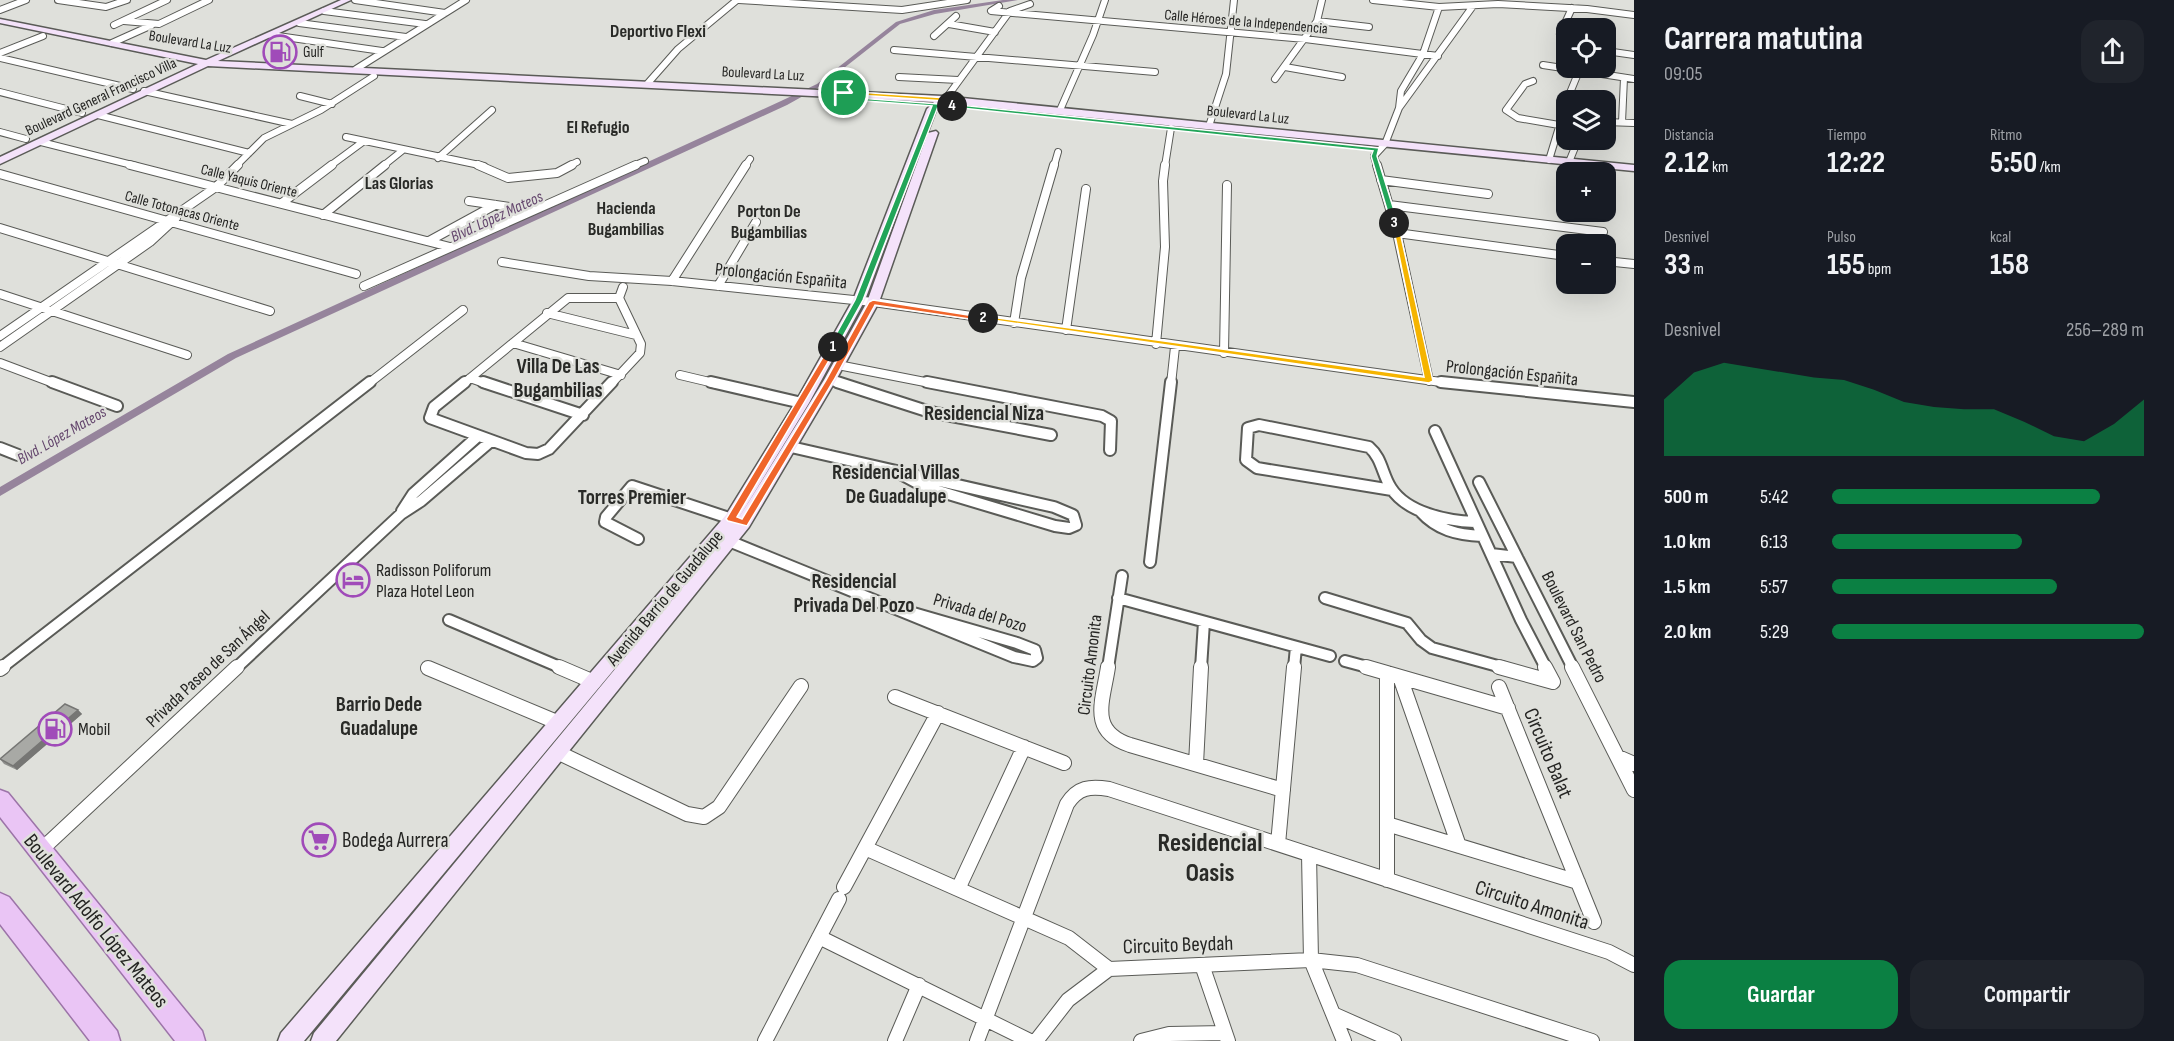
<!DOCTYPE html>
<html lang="es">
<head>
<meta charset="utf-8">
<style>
  body { margin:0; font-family:"Sofia Sans Condensed",sans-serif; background:#20242c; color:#f1f3f6; height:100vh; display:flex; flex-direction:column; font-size:22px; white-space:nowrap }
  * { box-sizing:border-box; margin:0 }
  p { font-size:20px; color:#9ea1a6 }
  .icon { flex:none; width:33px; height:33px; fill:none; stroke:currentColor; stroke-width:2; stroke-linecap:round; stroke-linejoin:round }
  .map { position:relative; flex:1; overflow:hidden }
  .sheet { display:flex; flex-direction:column; background:#171b24; width:540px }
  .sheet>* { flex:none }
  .controls { position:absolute; left:1556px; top:18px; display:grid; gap:12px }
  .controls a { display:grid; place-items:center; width:60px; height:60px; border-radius:12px; background:#171b24; box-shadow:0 6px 24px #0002; font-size:30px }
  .pin { position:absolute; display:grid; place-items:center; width:51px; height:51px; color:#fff; margin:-26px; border:3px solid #fff; border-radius:50%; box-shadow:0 2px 6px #0007 }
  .km { position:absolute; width:30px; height:30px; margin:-15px; border-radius:50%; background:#222; color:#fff; font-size:16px; line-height:30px; text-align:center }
  .round { display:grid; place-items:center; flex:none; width:63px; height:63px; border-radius:18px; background:#20242c }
  .head { display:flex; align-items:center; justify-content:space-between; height:102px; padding:0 30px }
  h1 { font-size:33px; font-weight:700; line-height:45px }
  .stats { display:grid; grid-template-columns:repeat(3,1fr); gap:9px; height:102px; padding:6px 30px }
  .stats div { display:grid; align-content:center }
  .stats b { font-size:30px; font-weight:700 }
  .stats small { font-size:16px; font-weight:400 }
  .stats p { font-size:16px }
  .chart { height:168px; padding:12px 30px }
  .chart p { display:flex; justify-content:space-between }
  .chart svg { width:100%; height:108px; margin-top:6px; fill:#0b8043; opacity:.7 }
  .button { display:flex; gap:12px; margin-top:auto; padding:12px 30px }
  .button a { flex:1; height:69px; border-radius:18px; background:#0b8043; color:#fff; font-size:24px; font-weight:700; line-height:69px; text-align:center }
  .button a+a { background:#20242c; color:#f1f3f6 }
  ul { padding:0 30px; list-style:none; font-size:20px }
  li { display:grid; grid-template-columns:96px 72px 1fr; align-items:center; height:45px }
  li i { height:15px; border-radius:8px; background:#0b8043 }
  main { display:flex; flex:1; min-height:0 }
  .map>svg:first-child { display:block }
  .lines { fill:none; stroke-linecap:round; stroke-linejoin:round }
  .canal { fill:#96849c; fill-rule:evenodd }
  .street-far3-casing { stroke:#5a5b57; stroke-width:8 }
  .street-far2-casing { stroke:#5a5b57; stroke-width:10 }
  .street-far1-casing { stroke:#5a5b57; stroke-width:14 }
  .street-casing { stroke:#5a5b57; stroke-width:16 }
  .secondary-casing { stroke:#5a5b57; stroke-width:3 }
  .primary-casing { stroke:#9c74a8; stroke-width:3 }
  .street-far3 { stroke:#fff; stroke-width:6 }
  .street-far2 { stroke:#fff; stroke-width:8 }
  .street-far1 { stroke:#fff; stroke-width:10 }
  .street { stroke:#fff; stroke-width:14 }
  .secondary { fill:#f4e2fa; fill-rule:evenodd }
  .primary { fill:#eac5f5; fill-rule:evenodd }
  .wall { fill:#90918e }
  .shaded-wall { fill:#767674 }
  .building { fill:#a8a9a5; stroke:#767674; stroke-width:1.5 }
  .split-1 { fill:#22a559; stroke:#fff; stroke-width:1.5 }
  .split-2 { fill:#f0652b; stroke:#fff; stroke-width:1.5 }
  .split-3 { fill:#f5b400; stroke:#fff; stroke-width:1.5 }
  .split-4 { fill:#22a559; stroke:#fff; stroke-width:1.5 }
  .split-5 { fill:#f5b400; stroke:#fff; stroke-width:1.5 }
  .labels { text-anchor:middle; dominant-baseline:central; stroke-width:5; stroke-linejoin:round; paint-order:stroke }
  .far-street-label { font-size:15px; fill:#252523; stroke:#dfe0db }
  .far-poi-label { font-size:15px; fill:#252523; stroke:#dfe0db; text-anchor:start }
  .far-water-label { font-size:16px; font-style:italic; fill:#64466d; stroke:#dfe0db }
  .far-quarter-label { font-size:18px; font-weight:bold; fill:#292a27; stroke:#dfe0db }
  .street-label { font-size:18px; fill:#252523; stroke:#dfe0db }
  .poi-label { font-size:18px; fill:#252523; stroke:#dfe0db; text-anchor:start }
  .quarter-label { font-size:21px; font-weight:bold; fill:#292a27; stroke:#dfe0db }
  .near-street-label { font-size:21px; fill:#252523; stroke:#dfe0db }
  .near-poi-label { font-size:21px; fill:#252523; stroke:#dfe0db; text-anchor:start }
  .near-quarter-label { font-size:26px; font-weight:bold; fill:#292a27; stroke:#dfe0db }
</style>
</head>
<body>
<main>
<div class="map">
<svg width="1634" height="1041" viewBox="0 0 1634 1041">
  <rect width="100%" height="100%" fill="#dfe0db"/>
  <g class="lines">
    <!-- canal -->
    <path class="canal" d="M1003,0H1018L935,14L900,24L821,86L787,105L236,358L0,496V487L228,354L781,101L817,84L896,22L934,10Z"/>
    <defs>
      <path id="street-far3" d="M58,0L106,7L127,0
        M355,0L445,13
        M739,0L902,10L967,0
        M1373,0L1439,7L1498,4L1587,9L1634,15
        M999,6L991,11L1305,39L1438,56
        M0,10L26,0
        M324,11L425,24
        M124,21L159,24L209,0
        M1317,21L1369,27
        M299,23L406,37
        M949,24L995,32
        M114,25L167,0
        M1560,34L1572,8
        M271,35L382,51
        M934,36L956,16
        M112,43L152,25
        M894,50L1155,72
        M1606,51L1634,55
        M0,53L43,36
        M0,58L133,89
        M1543,65L1634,79
        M1285,67L1342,77
        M356,69L466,0
        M899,77L958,80
        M1275,79L1317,21L1322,0
        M1533,81L1525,84L1506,110L1518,118L1559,125
        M648,83L678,49L737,0
        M144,91L292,124
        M0,92L82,113
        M300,96L332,104
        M942,99L947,97L1010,11L1030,4
        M1567,100L1579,71
        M1399,108L1473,6
        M1060,110L1093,35L1105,0
        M98,115L249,153
        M1605,122L1634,123
        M1622,122L1624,78
        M1209,126L1226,74L1234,0
        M0,132L26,139
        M346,137L484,166
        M41,142L136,166
        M438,158L492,110
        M1549,160L1566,104
        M1569,162L1578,140
        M236,166L264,138L321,110L374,76
        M330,166L364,141
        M383,166L403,150
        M569,166L577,162
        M633,166L645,161
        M745,166L750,159
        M1054,166L1058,152
        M1165,166L1171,128
        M1377,166L1374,156L1385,144L1399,108L1401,91L1423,54L1439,7"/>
      <path id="street-far2" d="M130,165L450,247
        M478,165L508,178L557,173L572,165
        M1377,165L1397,233L1429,381
        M0,174L356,274
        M1381,180L1488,194
        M469,201L517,208
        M282,203L332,165
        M1389,205L1603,232
        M323,215L385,165
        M0,228L270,311
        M1397,233L1566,256
        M429,241L495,205
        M1605,261L1634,264
        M502,262L589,276L672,281L873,302L1455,384
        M672,281L746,165
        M364,286L636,165
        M718,286L756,222
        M0,294L187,355
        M619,298L623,287
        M547,313L636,335
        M1014,323L1021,278L1054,165
        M1066,330L1086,189
        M0,336L216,187L238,165
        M513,343L621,375
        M1156,344L1165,247L1163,181L1165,165
        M0,347L150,242L176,218
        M1224,353L1227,185
        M0,363L56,384
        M838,365L935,384
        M680,375L718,384
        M470,378L487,384
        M830,380L842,384
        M368,384L463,310
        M463,384L568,298H619
        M611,384L640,353L641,344L619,298
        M1171,384L1175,347"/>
      <path id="street-far1" d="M52,382L117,406
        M465,382L434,407L430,418L526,453L538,454L549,449L612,382
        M483,382L583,415
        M711,382L802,403
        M837,382L930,412L1051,435
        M927,382L1102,416L1111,421L1110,450
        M1441,382L1634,402
        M1435,431L1521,620L1546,668
        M791,447L1054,507L1073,515L1076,525L1069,528L1055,526L925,487L899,473
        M0,448L18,455
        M1479,482L1573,668
        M1392,490L1257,468L1246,460L1248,428L1259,425L1369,447C1382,458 1382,474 1391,488C1407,513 1447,521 1475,522
        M402,511L413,494L478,436
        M1420,511C1437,530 1457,535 1482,536
        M638,539L605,522L606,517L632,486L738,521
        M724,539L1014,657L1033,661L1037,658L1035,650L1017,643L889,606
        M1491,554L1517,557
        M1150,562L1171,382
        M1118,598L1330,656
        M1325,598L1407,623L1421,640L1432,648L1505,668
        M449,620L562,668
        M1345,661L1371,668
        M1,668L370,382
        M236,668L401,514L421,501L491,441
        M1108,668L1122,576
        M1201,668L1204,622
        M1294,668L1296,647"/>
      <path id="street" d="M559,667L594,682
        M1108,667C1103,701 1088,731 1130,745L1283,790
        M1366,667L1508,708
        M1499,667L1553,682
        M1545,667L1553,682
        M1572,667L1634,790
        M428,668L559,723
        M0,669L3,667
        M1387,673V880
        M1400,677L1459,846
        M1499,687L1594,922
        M895,697L1064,763
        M557,752L687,814L704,817L719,807L801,686
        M1618,757L1634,764
        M1196,764L1201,667
        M1387,824L1578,882
        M1278,844L1294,667
        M865,848L1069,938L1109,969L1311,960L1357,965L1592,1041
        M40,851L237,667
        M1309,854L1311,960L1344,1041
        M844,887L938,713
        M958,889L1024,747
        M819,937L1030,1041
        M1202,965L1228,1041
        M1333,1014L1394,1041
        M765,1041L839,899
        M895,1041L919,985
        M977,1041L1067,804C1078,787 1090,786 1109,789L1609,952L1634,965
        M1036,1041L1068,1000L1109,969
        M1141,1041L1169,1034L1225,1033"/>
      <path id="secondary" d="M341,0H351L218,61L942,96L1634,165V171L943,103L936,110L865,300L809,403L737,521L824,380L867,302L928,133L936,131L938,133L879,302L836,380L749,527L336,1041H311L314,1033L697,570L304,1041H278L281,1033L726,515L795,403L853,300L927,109L934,102L208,66L0,164V157L198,64L0,23V19L206,60Z"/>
      <path id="primary" d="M0,790L8,793L202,1031L205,1041H175L0,817Z
        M0,893L9,897L117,1031L120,1041H90L0,924Z"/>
    </defs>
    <!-- street-far3 casing -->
    <use href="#street-far3" class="street-far3-casing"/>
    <!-- street-far2 casing -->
    <use href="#street-far2" class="street-far2-casing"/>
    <!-- street-far1 casing -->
    <use href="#street-far1" class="street-far1-casing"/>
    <!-- street casing -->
    <use href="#street" class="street-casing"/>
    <!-- secondary casing -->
    <use href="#secondary" class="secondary-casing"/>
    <!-- primary casing -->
    <use href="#primary" class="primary-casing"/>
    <!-- street-far3 -->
    <use href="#street-far3" class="street-far3"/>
    <!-- street-far2 -->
    <use href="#street-far2" class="street-far2"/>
    <!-- street-far1 -->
    <use href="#street-far1" class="street-far1"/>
    <!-- street -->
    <use href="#street" class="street"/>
    <!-- secondary -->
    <use href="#secondary" class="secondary"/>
    <!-- primary -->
    <use href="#primary" class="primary"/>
  </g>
  <!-- wall -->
  <path class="wall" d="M78,710L82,714L17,770L4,764L0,759Z"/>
  <!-- shaded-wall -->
  <path class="shaded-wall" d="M78,710L82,714L17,770L13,766Z"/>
  <!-- building -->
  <path class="building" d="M65,704L78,710L13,766L0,759Z"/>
  <!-- split-1 -->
  <path class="split-1" d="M846,91L845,97L939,104L863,300L837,347L833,349L829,347L855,300L932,106L839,99L842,91Z"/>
  <!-- split-2 -->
  <path class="split-2" d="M873,300L987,318L983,321L875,305L834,380L747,526L728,521L726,519L829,347L833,344L837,347L737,517L742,519L826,380L869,302Z"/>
  <!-- split-3 -->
  <path class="split-3" d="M1392,221L1398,223L1433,381L1429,383L979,318L983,316L1424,377Z"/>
  <!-- split-4 -->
  <path class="split-4" d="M950,104L1379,148L1377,156L1398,223H1391L1371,156L1373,151L952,107Z"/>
  <!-- split-5 -->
  <path class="split-5" d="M842,91L948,98L951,100L949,104L955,106H943L944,101L844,94Z"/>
  <!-- icons -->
  <defs>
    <symbol id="fuel-ring" viewBox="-11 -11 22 22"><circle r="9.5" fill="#dfe0db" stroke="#a04bb9" stroke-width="1.5"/><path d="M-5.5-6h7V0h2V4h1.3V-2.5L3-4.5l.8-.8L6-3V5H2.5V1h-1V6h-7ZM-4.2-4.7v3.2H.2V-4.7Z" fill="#a04bb9"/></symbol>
    <symbol id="hotel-ring" viewBox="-11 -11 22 22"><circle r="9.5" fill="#dfe0db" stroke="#a04bb9" stroke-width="1.5"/><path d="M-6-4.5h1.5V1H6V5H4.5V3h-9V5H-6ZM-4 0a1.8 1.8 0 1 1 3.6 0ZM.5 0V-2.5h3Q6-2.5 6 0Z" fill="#a04bb9"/></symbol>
    <symbol id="supermarket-ring" viewBox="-11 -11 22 22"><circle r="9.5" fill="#dfe0db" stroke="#a04bb9" stroke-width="1.5"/><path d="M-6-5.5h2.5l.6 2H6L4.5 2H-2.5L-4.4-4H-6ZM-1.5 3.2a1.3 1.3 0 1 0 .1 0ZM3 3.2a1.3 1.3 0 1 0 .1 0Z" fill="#a04bb9"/></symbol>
  </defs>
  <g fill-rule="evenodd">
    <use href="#fuel-ring" x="261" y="33" width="38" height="38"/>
    <use href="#hotel-ring" x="334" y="561" width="38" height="38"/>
    <use href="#fuel-ring" x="36" y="710" width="38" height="38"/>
    <use href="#supermarket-ring" x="300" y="821" width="38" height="38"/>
  </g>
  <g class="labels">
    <!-- far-street labels -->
    <g class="far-street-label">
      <text transform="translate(1246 22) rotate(5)">Calle Héroes de la Independencia</text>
      <text transform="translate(190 42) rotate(9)">Boulevard La Luz</text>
      <text transform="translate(763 74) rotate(3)">Boulevard La Luz</text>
      <text transform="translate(101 97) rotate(-25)">Boulevard General Francisco Villa</text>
      <text transform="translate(1248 115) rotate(6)">Boulevard La Luz</text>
      <text transform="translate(249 181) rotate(14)">Calle Yaquis Oriente</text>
      <text transform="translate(182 211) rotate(15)">Calle Totonacas Oriente</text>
    </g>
    <!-- far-poi labels -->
    <g class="far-poi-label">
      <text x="303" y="52">Gulf</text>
    </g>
    <!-- far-water labels -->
    <g class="far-water-label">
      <text transform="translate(497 217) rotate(-25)">Blvd. López Mateos</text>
      <text transform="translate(62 436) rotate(-30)">Blvd. López Mateos</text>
    </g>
    <!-- far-quarter labels -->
    <g class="far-quarter-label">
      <text x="658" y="31">Deportivo Flexi</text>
      <text x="598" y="127">El Refugio</text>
      <text x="399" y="183">Las Glorias</text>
      <text x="626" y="208">Hacienda<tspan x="626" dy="21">Bugambilias</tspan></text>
      <text x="769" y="211">Porton De<tspan x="769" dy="21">Bugambilias</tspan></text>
    </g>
    <!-- street labels -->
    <g class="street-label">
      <text transform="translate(781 276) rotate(6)">Prolongación Españita</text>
      <text transform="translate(1512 373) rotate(6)">Prolongación Españita</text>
      <text transform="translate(665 598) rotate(-50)">Avenida Barrio de Guadalupe</text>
      <text transform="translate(980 613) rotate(17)">Privada del Pozo</text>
      <text transform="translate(1574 627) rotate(63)">Boulevard San Pedro</text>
      <text transform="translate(1090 665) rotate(-83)">Circuito Amonita</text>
      <text transform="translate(208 669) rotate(-43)">Privada Paseo de San Ángel</text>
    </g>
    <!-- poi labels -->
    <g class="poi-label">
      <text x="376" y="570">Radisson Poliforum<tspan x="376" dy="21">Plaza Hotel Leon</tspan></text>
      <text x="78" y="729">Mobil</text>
    </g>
    <!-- quarter labels -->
    <g class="quarter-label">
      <text x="558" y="366">Villa De Las<tspan x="558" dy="24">Bugambilias</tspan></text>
      <text x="984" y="413">Residencial Niza</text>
      <text x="896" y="472">Residencial Villas<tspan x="896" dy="24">De Guadalupe</tspan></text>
      <text x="632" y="497">Torres Premier</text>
      <text x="854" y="581">Residencial<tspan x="854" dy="24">Privada Del Pozo</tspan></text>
      <text x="379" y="704">Barrio Dede<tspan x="379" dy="24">Guadalupe</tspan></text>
    </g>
    <!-- near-street labels -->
    <g class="near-street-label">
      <text transform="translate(1548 753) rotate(67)">Circuito Balat</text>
      <text transform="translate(1532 905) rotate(18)">Circuito Amonita</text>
      <text transform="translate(96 921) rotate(51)">Boulevard Adolfo López Mateos</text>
      <text transform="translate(1178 945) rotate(-2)">Circuito Beydah</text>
    </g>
    <!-- near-poi labels -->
    <g class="near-poi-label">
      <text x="342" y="840">Bodega Aurrera</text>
    </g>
    <!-- near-quarter labels -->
    <g class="near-quarter-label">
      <text x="1210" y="843">Residencial<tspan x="1210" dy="30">Oasis</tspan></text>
    </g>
  </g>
</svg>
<div class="controls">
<a><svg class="icon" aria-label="locate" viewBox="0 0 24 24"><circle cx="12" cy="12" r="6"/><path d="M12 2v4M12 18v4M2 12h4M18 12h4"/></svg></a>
<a><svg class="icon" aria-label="layers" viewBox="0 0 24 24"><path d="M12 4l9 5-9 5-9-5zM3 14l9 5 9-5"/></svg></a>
<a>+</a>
<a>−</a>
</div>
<div class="pin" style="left:844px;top:93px;background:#1e9e55"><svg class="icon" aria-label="arrive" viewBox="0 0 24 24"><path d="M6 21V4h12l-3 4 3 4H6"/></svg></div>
<b class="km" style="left:833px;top:347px">1</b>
<b class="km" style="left:983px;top:318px">2</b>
<b class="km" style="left:1394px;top:223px">3</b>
<b class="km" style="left:952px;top:106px">4</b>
</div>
<section class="sheet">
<div class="head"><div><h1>Carrera matutina</h1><p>09:05</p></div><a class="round"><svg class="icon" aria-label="share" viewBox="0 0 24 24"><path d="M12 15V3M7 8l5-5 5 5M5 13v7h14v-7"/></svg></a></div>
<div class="stats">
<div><p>Distancia</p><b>2.12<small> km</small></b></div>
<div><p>Tiempo</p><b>12:22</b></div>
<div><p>Ritmo</p><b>5:50<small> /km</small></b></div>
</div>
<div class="stats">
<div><p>Desnivel</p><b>33<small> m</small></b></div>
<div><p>Pulso</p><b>155<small> bpm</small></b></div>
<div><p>kcal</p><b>158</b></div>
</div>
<div class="chart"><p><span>Desnivel</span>256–289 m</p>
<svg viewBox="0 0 160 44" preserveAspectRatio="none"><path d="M0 44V21L10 10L20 6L30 8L40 10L50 12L60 13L70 17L80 22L90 24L100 25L110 25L120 30L130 36L140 38L150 31L160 21V44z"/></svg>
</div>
<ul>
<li><b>500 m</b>5:42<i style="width:86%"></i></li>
<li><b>1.0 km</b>6:13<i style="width:61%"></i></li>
<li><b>1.5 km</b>5:57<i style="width:72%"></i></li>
<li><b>2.0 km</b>5:29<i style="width:100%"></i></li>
</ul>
<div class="button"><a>Guardar</a><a>Compartir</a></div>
</section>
</main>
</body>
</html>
